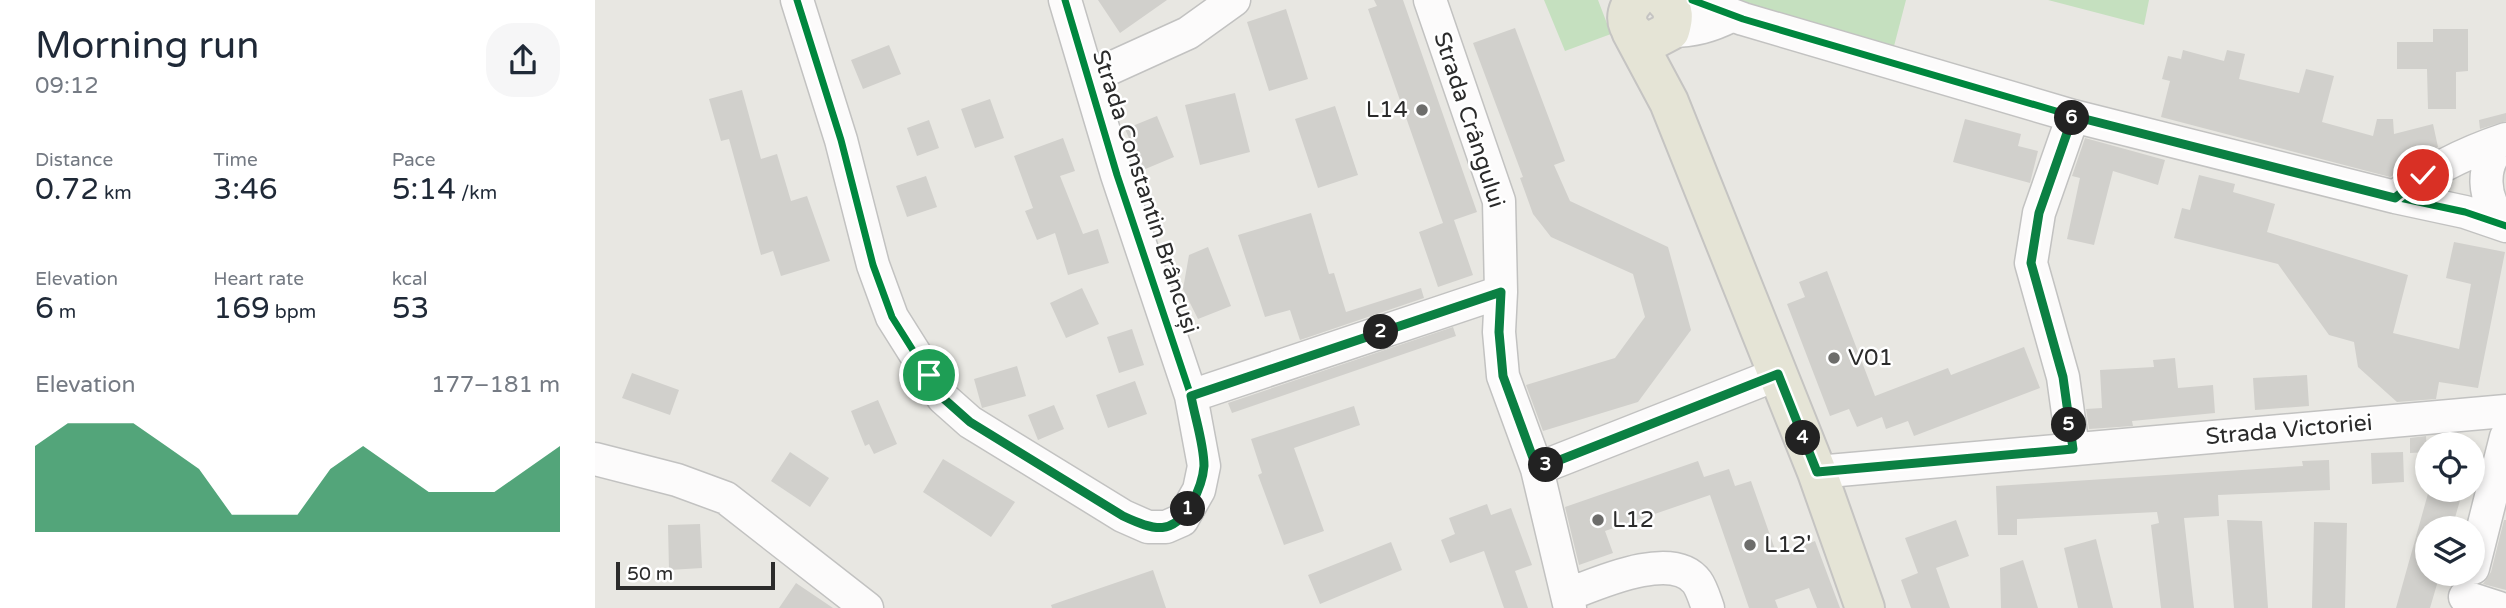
<!DOCTYPE html>
<html lang="en">
<head>
<meta charset="utf-8">
<style>
  body { margin:0; font-family:"Varela Round",sans-serif; background:#f6f6f7; color:#1f2937; height:100vh; display:flex; flex-direction:column; font-size:26px; white-space:nowrap }
  * { box-sizing:border-box; margin:0 }
  p { font-size:23px; color:#747a83 }
  .icon { flex:none; width:38px; height:38px; fill:none; stroke:currentColor; stroke-width:2; stroke-linecap:round; stroke-linejoin:round }
  .map { position:relative; flex:1; overflow:hidden }
  .sheet { display:flex; flex-direction:column; background:#fff; width:595px }
  .sheet>* { flex:none }
  .fabs { position:absolute; left:1820px; top:432px; display:grid; gap:14px }
  .fabs a { display:grid; place-items:center; width:70px; height:70px; border-radius:50%; background:#fff; box-shadow:0 4px 10px #0003; font-size:35px }
  .scale { position:absolute; left:21px; bottom:18px; width:159px; box-sizing:border-box; padding-left:7px; border:4px solid #2b2b2b; border-top:0; font-size:19px; line-height:24px; white-space:nowrap; color:#2b2b2b; -webkit-text-stroke:5px #fff; paint-order:stroke }
  .pin { position:absolute; display:grid; place-items:center; width:60px; height:60px; color:#fff; margin:-30px; border:4px solid #fff; border-radius:50%; box-shadow:0 2px 7px #0007 }
  .km { position:absolute; width:35px; height:35px; margin:-18px; border-radius:50%; background:#222; color:#fff; font-size:19px; line-height:35px; text-align:center }
  .round { display:grid; place-items:center; flex:none; width:74px; height:74px; border-radius:28px; background:#f6f6f7 }
  .headline { display:flex; align-items:center; justify-content:space-between; height:119px; padding:0 35px }
  h1 { font-size:38px; font-weight:600; line-height:52px }
  .figures { display:grid; grid-template-columns:repeat(3,1fr); gap:10px; height:119px; padding:7px 35px }
  .figures div { display:grid; align-content:center }
  .figures b { font-size:30px; font-weight:600 }
  .figures small { font-size:19px; font-weight:400 }
  .figures p { font-size:19px }
  .chart { height:196px; padding:14px 35px }
  .chart p { display:flex; justify-content:space-between }
  .chart svg { width:100%; height:126px; margin-top:7px; fill:#0b8043; opacity:.7 }
  main { display:flex; flex:1; min-height:0 }
  .map>svg:first-child { display:block }
  .green { fill:#c5e0bf }
  .building { fill:#d1d0cc }
  .lines { fill:none; stroke-linecap:round; stroke-linejoin:round }
  .minor-casing { stroke:#c2c2c1; stroke-width:35 }
  .major-casing { stroke:#c5c4c2; stroke-width:42 }
  .minor { stroke:#fcfbfb; stroke-width:32 }
  .major { stroke:#e5e4d6; stroke-width:38 }
  .cycleway-casing { stroke:#fff; stroke-width:11 }
  .cycleway { stroke:#00873e; stroke-width:7 }
  .route-casing { stroke:#fff; stroke-width:14 }
  .route { stroke:#0b8043; stroke-width:9 }
  .poi-dot { fill:#6d6d6b; stroke:#fff; stroke-width:2.5 }
  .labels { text-anchor:middle; dominant-baseline:central; stroke-width:5; stroke-linejoin:round; paint-order:stroke }
  .poi-label { font-size:23px; fill:#2b2b2b; stroke:#fff; text-anchor:start }
  .street-label { font-size:23px; fill:#2b2b2b; stroke:#fff }
</style>
</head>
<body>
<main>
<section class="sheet">
<div class="headline"><div><h1>Morning run</h1><p>09:12</p></div><a class="round"><svg class="icon" aria-label="share" viewBox="0 0 24 24"><path d="M12 15V3M7 8l5-5 5 5M5 13v7h14v-7"/></svg></a></div>
<div class="figures">
<div><p>Distance</p><b>0.72<small> km</small></b></div>
<div><p>Time</p><b>3:46</b></div>
<div><p>Pace</p><b>5:14<small> /km</small></b></div>
</div>
<div class="figures">
<div><p>Elevation</p><b>6<small> m</small></b></div>
<div><p>Heart rate</p><b>169<small> bpm</small></b></div>
<div><p>kcal</p><b>53</b></div>
</div>
<div class="chart"><p><span>Elevation</span>177–181 m</p>
<svg viewBox="0 0 160 44" preserveAspectRatio="none"><path d="M0 44V14L10 6L20 6L30 6L40 14L50 22L60 38L70 38L80 38L90 22L100 14L110 22L120 30L130 30L140 30L150 22L160 14V44z"/></svg>
</div>
</section>
<div class="map">
<svg width="1911" height="608" viewBox="0 0 1911 608">
  <rect width="100%" height="100%" fill="#e8e7e2"/>
  <!-- green -->
  <path class="green" d="M949,0H1003L1016,34L970,51Z
    M1138,0H1311L1298,50Z
    M1453,0H1554L1549,25Z"/>
  <!-- building -->
  <path class="building" d="M503,0H572L525,33Z
    M779,0H808L882,212L859,220L878,275L843,287L824,232L848,223L773,9L782,6Z
    M691,9L713,79L674,91L652,22Z
    M920,28L970,161L959,165L975,201L1073,247L1096,330L1043,402L948,431L931,385L1020,358L1050,317L1038,274L956,237L938,214L925,178L928,177L878,43Z
    M1838,29H1873V71L1861,72V109H1833L1832,69H1802V42H1838Z
    M294,45L306,74L268,89L256,60Z
    M1588,50L1629,61L1632,50L1650,54L1644,79L1704,93L1711,69L1739,76L1727,122L1778,136L1782,119H1798L1799,134L1838,124L1843,147L1795,177L1566,117L1575,81L1567,79L1573,56L1586,59Z
    M147,90L166,159L182,154L196,201L212,196L235,261L186,276L178,251L166,255L134,139L126,141L114,99Z
    M640,93L655,152L605,165L590,105Z
    M395,99L409,138L380,148L366,109Z
    M740,106L763,175L723,188L700,119Z
    M1911,113V121L1885,129L1884,120Z
    M562,116L579,157L548,170L530,129Z
    M1370,119L1426,134L1423,146L1443,151L1435,183L1358,162Z
    M334,120L344,148L322,156L312,128Z
    M468,138L480,171L465,176L488,234L503,229L514,263L473,275L460,233L442,240L430,211L438,208L419,156Z
    M1490,138L1570,160L1563,185L1518,171L1499,245L1472,239L1485,178L1477,176Z
    M1604,175L1640,184L1638,192L1680,204L1672,232L1813,275L1798,333L1864,349L1876,284L1851,278L1859,242L1910,252L1883,388L1844,382L1841,399L1802,402L1763,367L1759,342L1734,335L1683,264L1579,238L1587,208L1595,210Z
    M331,176L342,207L312,217L301,186Z
    M716,213L734,274L739,273L751,312L826,288L829,298L705,340L695,310L670,317L643,235Z
    M613,247L636,306L603,319L588,289L594,255Z
    M1232,271L1280,396L1353,368L1356,375L1429,347L1445,388L1319,436L1313,421L1291,429L1287,417L1262,427L1254,409L1235,416L1192,304L1210,297L1204,282Z
    M487,288L504,324L471,338L455,303Z
    M858,327L861,336L637,413L633,403Z
    M537,329L549,365L524,373L512,337Z
    M1580,358L1583,388L1618,385L1620,413L1537,421L1538,426L1494,429L1491,409L1507,408L1505,370L1559,367L1558,360Z
    M422,366L431,396L387,408L379,379Z
    M37,373L84,390L75,415L27,398Z
    M1712,375L1714,406L1660,410L1658,378Z
    M540,381L552,414L513,428L501,395Z
    M283,400L302,444L279,454L274,444L270,446L256,411Z
    M459,405L469,429L443,440L433,415Z
    M759,406L765,425L699,448L729,531L689,545L663,475L667,473L656,439Z
    M1831,436L1832,452L1815,453V438Z
    M195,452L234,478L215,507L176,481Z
    M1808,452L1809,482L1777,484L1776,453Z
    M348,459L420,502L396,537L328,492Z
    M1734,460L1735,490L1623,495L1624,516L1589,518L1599,608H1566L1556,525L1564,523L1562,512L1422,519V535H1403L1401,486L1708,466L1707,461Z
    M1103,461L1109,477L1134,469L1140,486L1156,481L1182,555L1220,541L1245,608H1222L1214,588L1180,600L1183,608H1154L1115,495L1010,531L1018,553L984,565L970,507Z
    M1834,490H1868L1857,528H1832V574H1845L1835,608H1801Z
    M892,504L896,515L916,508L937,565L920,571L933,608H909L889,551L855,563L846,540L860,534L854,518Z
    M1361,520L1374,556L1341,568L1355,608H1316L1306,580L1323,573L1310,538Z
    M1632,520L1667,521L1673,608H1639Z
    M1909,520H1911V590L1888,584L1896,572Z
    M1719,522L1752,523L1750,608H1717Z
    M105,524L107,568L74,570L73,525Z
    M1501,539L1518,608H1483L1469,548Z
    M796,542L807,570L725,604L713,575Z
    M1428,560L1443,608H1406L1405,568Z
    M558,570L571,608H457L456,605Z
    M201,583L238,608H184Z"/>
  <g class="lines">
    <defs>
      <path id="minor" d="M202,0L246,140L278,265L297,317L348,398L375,422L528,516L553,527H571L587,520L604,490L609,466L596,396L522,175L470,0
        M1097,0L1148,19L1478,116L1800,197L1870,212L1911,226
        M1075,31C1099,31 1116,26 1136,16
        M494,78L593,33L639,0
        M1911,142C1883,162 1887,203 1911,223
        M1800,197C1834,170 1869,153 1911,139
        M906,292L904,332L908,376L942,469
        M596,396L906,292L904,201L835,0
        M1478,449L1468,377L1436,263L1444,213L1478,116
        M0,459L82,480L131,498L272,608
        M1222,472L1911,411
        M1878,568L1911,437
        M972,595C1003,583 1078,549 1102,582C1107,589 1110,600 1113,608
        M1870,597L1904,608
        M975,608L942,469L1183,374"/>
      <path id="major" d="M1040,0C1024,17 1034,38 1056,41L1075,31C1079,18 1080,10 1070,0
        M1036,31L1074,102L1222,472L1270,608"/>
    </defs>
    <!-- minor casing -->
    <use href="#minor" class="minor-casing"/>
    <!-- major casing -->
    <use href="#major" class="major-casing"/>
    <!-- minor -->
    <use href="#minor" class="minor"/>
    <!-- major -->
    <use href="#major" class="major"/>
    <defs>
      <path id="cycleway" d="M202,0L246,140L278,265L297,317L348,398L375,422L528,516L553,527H571L587,520L604,490L609,466L596,396L522,175L470,0
        M1097,0L1148,19L1478,116L1800,197L1870,212L1911,226"/>
    </defs>
    <!-- cycleway casing -->
    <use href="#cycleway" class="cycleway-casing"/>
    <!-- cycleway -->
    <use href="#cycleway" class="cycleway"/>
  </g>
  <g class="lines">
    <defs>
      <path id="route" d="M334,375L348,398L375,422L528,516C560,531 578,536 597,503C603,492 608,479 609,466C609,444 600,418 596,396L906,292L904,332L908,376L942,469L1183,374L1222,472L1478,449L1468,377L1436,263L1444,213L1478,116L1800,198L1828,175"/>
    </defs>
    <!-- route casing -->
    <use href="#route" class="route-casing"/>
    <!-- route -->
    <use href="#route" class="route"/>
  </g>
  <!-- markers -->
  <g class="poi-dot">
    <circle cx="827" cy="110" r="7"/>
    <circle cx="1239" cy="358" r="7"/>
    <circle cx="1003" cy="520" r="7"/>
    <circle cx="1155" cy="545" r="7"/>
  </g>
  <g class="labels">
    <!-- poi labels -->
    <g class="poi-label">
      <text x="813" y="110" text-anchor="end">L14</text>
      <text x="1253" y="358">V01</text>
      <text x="1017" y="520">L12</text>
      <text x="1169" y="545">L12'</text>
    </g>
    <!-- street labels -->
    <g class="street-label">
      <text transform="translate(874 120) rotate(72)">Strada Crângului</text>
      <text transform="translate(550 192) rotate(72)">Strada Constantin Brâncuși</text>
      <text transform="translate(1694 430) rotate(-5)">Strada Victoriei</text>
    </g>
  </g>
</svg>
<div class="fabs">
<a><svg class="icon" aria-label="locate" viewBox="0 0 24 24"><circle cx="12" cy="12" r="6"/><path d="M12 2v4M12 18v4M2 12h4M18 12h4"/></svg></a>
<a><svg class="icon" aria-label="layers" viewBox="0 0 24 24"><path d="M12 4l9 5-9 5-9-5zM3 14l9 5 9-5"/></svg></a>
</div>
<div class="scale">50 m</div>
<div class="pin" style="left:334px;top:375px;background:#1e9e55"><svg class="icon" aria-label="arrive" viewBox="0 0 24 24"><path d="M6 21V4h12l-3 4 3 4H6"/></svg></div>
<div class="pin" style="left:1828px;top:175px;background:#d93025"><svg class="icon" aria-label="check" viewBox="0 0 24 24"><path d="M5 12l5 5 9-10"/></svg></div>
<b class="km" style="left:593px;top:509px">1</b>
<b class="km" style="left:786px;top:332px">2</b>
<b class="km" style="left:951px;top:465px">3</b>
<b class="km" style="left:1208px;top:438px">4</b>
<b class="km" style="left:1474px;top:425px">5</b>
<b class="km" style="left:1477px;top:118px">6</b>
</div>
</main>
</body>
</html>
